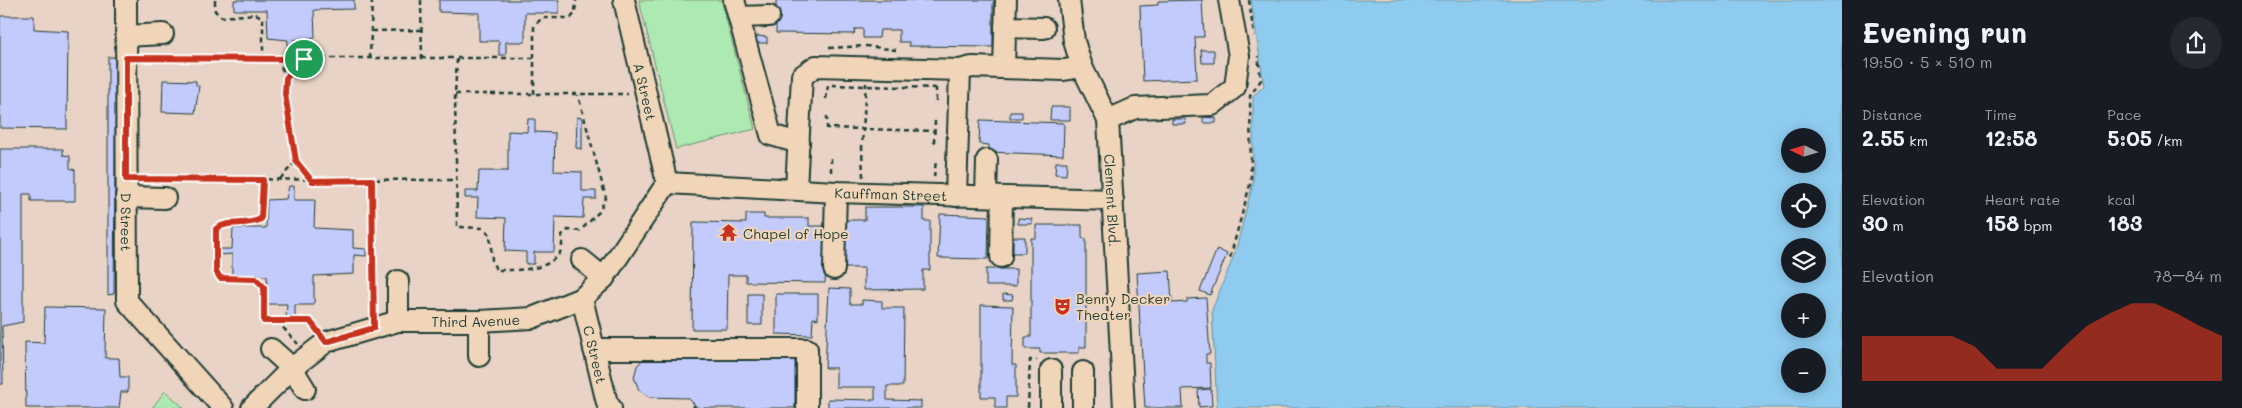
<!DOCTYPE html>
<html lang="en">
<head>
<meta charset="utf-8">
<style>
  body { margin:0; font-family:Mali,sans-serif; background:#242831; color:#f1f3f6; height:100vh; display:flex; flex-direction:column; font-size:19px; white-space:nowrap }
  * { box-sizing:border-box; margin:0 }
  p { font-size:16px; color:#9ea1a6 }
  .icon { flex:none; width:28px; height:28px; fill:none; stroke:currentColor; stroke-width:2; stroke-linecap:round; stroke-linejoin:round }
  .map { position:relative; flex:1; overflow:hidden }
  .details { display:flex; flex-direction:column; background:#171b24; width:400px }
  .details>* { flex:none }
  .needle { width:32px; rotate:275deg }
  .fabs { position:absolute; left:1781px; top:128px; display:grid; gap:10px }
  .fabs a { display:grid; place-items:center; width:45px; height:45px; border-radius:50%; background:#171b24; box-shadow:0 2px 12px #0003; font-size:25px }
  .pin { position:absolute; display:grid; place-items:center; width:42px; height:42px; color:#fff; margin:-21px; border:2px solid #fff; border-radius:50%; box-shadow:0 1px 5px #0007 }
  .round { display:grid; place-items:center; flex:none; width:52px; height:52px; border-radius:26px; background:#242831 }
  .summary { display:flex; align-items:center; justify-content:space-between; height:85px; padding:0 20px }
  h1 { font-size:28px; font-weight:700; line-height:38px }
  .figures { display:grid; grid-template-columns:repeat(3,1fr); gap:8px; height:85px; padding:5px 20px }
  .figures div { display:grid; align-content:center }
  .figures b { font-size:21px; font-weight:700 }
  .figures small { font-size:14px; font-weight:400 }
  .figures p { font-size:14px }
  .chart { height:140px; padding:10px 20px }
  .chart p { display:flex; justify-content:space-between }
  .chart svg { width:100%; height:90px; margin-top:5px; fill:#c8321e; opacity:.7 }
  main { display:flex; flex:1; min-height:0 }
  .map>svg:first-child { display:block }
  .green { fill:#adeab1; stroke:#669472 }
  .water { fill:#8ecbee; stroke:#6292a4; fill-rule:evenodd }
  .building { fill:#c3cafc; stroke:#1f3d34 }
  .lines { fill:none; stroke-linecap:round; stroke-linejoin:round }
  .minor-casing { stroke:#1f3d34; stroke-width:24 }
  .path { stroke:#1f3d34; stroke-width:2.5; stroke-dasharray:5 4; stroke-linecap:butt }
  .minor { stroke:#f1d5b8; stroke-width:20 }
  .route-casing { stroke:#fff; stroke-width:10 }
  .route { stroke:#c8321e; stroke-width:6 }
  .labels { text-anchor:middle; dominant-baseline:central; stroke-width:4; stroke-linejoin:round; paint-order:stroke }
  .street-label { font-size:14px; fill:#1f3d34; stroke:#f1d5b8 }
  .poi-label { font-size:14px; fill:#1f3d34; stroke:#f1d5b8; text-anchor:start }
</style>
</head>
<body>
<main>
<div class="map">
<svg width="1842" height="408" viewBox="0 0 1842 408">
  <rect width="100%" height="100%" fill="#e8d3c6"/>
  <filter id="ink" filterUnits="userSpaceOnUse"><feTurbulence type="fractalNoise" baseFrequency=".02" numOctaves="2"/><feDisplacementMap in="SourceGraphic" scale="10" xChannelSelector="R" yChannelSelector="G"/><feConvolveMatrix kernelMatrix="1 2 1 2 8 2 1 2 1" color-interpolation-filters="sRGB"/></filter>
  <g filter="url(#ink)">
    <!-- green -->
    <path class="green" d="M639,0H721L755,129L676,149Z
      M165,391L184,408H152Z"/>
    <!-- water -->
    <path class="water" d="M1251,0H1842V408H1217L1212,310L1235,253L1253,183V96L1264,86ZM1790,136H1818V164H1790ZM1790,191H1818V219H1790ZM1790,246H1818V274H1790ZM1790,301H1818V329H1790ZM1790,356H1818V384H1790Z"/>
    <!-- building -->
    <path class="building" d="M234,0H354V9L314,10L315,38L294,40L295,52H287L288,40L268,38L267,10H234Z
      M439,0H559V13H525V42H506V55H499V41H479V13L439,12Z
      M776,0H998V2H993V47L909,46V42H899V30H880L879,38H863V29H855L854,34L776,33Z
      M1202,0L1204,37H1195L1197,79L1143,81L1140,6L1158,5V1Z
      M0,16H34V29L68,31L67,129L0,128Z
      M757,36L767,37V43H756Z
      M1201,50H1214V63H1202Z
      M108,57H116L114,294L108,295Z
      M163,80L196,81V85L199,86L195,113L162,112Z
      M1051,107H1070V120H1050Z
      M1010,112H1022V118H1010Z
      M577,117L582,118V149L576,148Z
      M1203,117L1216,118V123H1203Z
      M528,119H535V132L555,133L554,171L582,172V191H596V199H584L583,218L555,217L554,252H534V264H526V252L505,251L506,218L477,217L478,198H465V191H478L479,171H508V131L527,132Z
      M1172,119H1185L1186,124H1172Z
      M980,120L1064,123L1063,155L989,152V145L979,144Z
      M0,149H63V155L70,156V168L75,170V201H31V194H23V322L2,326L3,384H0Z
      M1056,162H1067L1066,175L1055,174Z
      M289,186H294V200H315L314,228L353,230V248L366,249V256L354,255V274L314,276V305H295V318H286L287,304H267V276L232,275V254L220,255V249H232L233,228H266L267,200L286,199Z
      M865,207H924V221H930V270H923V289L864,290V268H843V220H865Z
      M746,214H764V218H809V226H828L825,283L746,282V275H728L727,329H692L693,222L746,223Z
      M940,214L989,216L988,259L938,258Z
      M1018,218L1032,219V224H1018Z
      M1036,225H1082V238L1086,239V347H1079V353H1040V349H1025V337H1031V238H1036Z
      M1013,237H1025V253H1013Z
      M1217,249L1227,254L1210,295L1200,291Z
      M986,269H1016V286H986Z
      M1170,271L1172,303L1187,302V299L1206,298L1210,354H1206V363H1210L1211,388L1182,389L1183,408H1145L1137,273Z
      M829,288L850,289V304H862V300L882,301V308H904L903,386H887V400L921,401V408H828V399L875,400V387H836V368H825Z
      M748,294H762V325H748Z
      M776,294H818V319L813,318L812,335L776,334Z
      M1003,294L1013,295L1012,300H1003Z
      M981,305L1013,306L1012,365H1016V397H1006V408H995V397H981Z
      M45,307L106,308L105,358H119L120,377H128V392H121L119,408H26L25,342L44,343Z
      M649,357L795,358V408H698L688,398L649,397L639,390L634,377L637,366L642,360Z
      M1211,389L1212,406L1199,407L1198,390Z"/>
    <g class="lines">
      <defs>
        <g id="minor">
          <path id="s1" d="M126,0L127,301L223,408"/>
          <path id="s2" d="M624,0L667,183"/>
          <path d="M734,0L771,135L799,143"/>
          <path id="s3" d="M1069,0L1074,41L1082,67L1108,120L1124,408"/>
          <path d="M739,17L769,16"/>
          <path d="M1005,27L1044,28"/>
          <path d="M126,36L163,34"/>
          <path d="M1004,68L1006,0"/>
          <path d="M1108,120L1135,108L1212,105L1235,87L1239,56L1229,0"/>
          <path id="s4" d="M667,183L836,192L1113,200"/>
          <path d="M796,189L802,76L816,66L960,70L972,67L1064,70L1082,67"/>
          <path d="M956,196L960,70"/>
          <path d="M986,196L987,160"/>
          <path d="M126,197L165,198"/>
          <path d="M1001,257L1002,197"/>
          <path d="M582,260L604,278"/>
          <path d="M834,269L836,192"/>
          <path d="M398,281V321"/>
          <path id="s5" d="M582,298L607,403L611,408"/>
          <path d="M271,349L292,368L305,389"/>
          <path d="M594,349H807V408"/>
          <path d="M479,356V321"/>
          <path d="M1083,372V408"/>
          <path id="s6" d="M252,408L292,368L326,342L398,321H479L532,318L582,298L604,278L667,183"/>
          <path d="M1051,408V370"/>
        </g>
      </defs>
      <!-- minor casing -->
      <use href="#minor" class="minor-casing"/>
      <!-- path -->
      <path class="path" d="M215,0V11L222,17L256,14L263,18V58
        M421,0L422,59
        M1249,0L1254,36
        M372,31L421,30
        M829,48L867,46L896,50
        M142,58H534
        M278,58L286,79
        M370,59L372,0
        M457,59L455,94L457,227L482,228L490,234L492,260L496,270C516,270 545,272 559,254C563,249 562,241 562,235L568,230L580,231L599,212L606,198L578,95
        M455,94H628
        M534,94V26L542,18H571L575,13L576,0
        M826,99L828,85L936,88
        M936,101V88
        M827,116V128L935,131
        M934,143L935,121
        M831,158V174
        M296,161L312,181
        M863,177L862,147L866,83
        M934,177L936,161
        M159,179L457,180
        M280,179L296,161L285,94L286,79L303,59
        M263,180L261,219C246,227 229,219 216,229V271L221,278L256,279L264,287V321H310L316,329
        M372,180L374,311
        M1230,258L1251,181L1250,96L1261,80L1258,56
        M277,321L298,344
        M693,408L695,405
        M1028,408L1030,360H1037"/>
      <!-- minor -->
      <use href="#minor" class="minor"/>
    </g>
  </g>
  <g class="lines" filter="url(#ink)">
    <defs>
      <path id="route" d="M126,58L304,59L286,78L285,94L296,161L312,181L372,180L374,328L326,342L310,321H264V287L256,279L220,278L216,271V229C229,219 246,227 261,219L263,180L126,179Z"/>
    </defs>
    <!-- route casing -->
    <use href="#route" class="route-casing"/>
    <!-- route -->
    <use href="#route" class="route"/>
  </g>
  <!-- icons -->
  <defs>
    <symbol id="temple-bare" viewBox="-9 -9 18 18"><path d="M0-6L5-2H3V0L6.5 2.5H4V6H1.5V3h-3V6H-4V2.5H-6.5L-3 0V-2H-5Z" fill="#c8321e" stroke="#f1d5b8" stroke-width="2.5" paint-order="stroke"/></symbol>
    <symbol id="theatre-bare" viewBox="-9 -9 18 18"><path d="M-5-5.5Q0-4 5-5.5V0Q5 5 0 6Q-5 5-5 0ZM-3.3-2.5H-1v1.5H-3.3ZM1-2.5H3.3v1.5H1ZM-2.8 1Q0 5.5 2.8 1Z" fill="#c8321e" stroke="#f1d5b8" stroke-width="2.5" paint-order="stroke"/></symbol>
  </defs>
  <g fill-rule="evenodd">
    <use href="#temple-bare" x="716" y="220" width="25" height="25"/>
    <use href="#theatre-bare" x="1050" y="294" width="25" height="25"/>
  </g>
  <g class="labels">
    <!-- street labels -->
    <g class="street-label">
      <text stroke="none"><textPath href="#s2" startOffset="94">A Street</textPath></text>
      <text stroke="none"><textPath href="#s4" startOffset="224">Kauffman Street</textPath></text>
      <text stroke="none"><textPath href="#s3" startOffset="208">Clement Blvd.</textPath></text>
      <text stroke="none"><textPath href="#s1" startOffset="222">D Street</textPath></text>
      <text stroke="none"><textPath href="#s6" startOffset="252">Third Avenue</textPath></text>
      <text stroke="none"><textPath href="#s5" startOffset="58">C Street</textPath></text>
    </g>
    <!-- poi labels -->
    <g class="poi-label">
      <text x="743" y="233">Chapel of Hope</text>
      <text x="1076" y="298">Benny Decker<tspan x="1076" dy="16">Theater</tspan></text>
    </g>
  </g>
</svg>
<div class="fabs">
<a><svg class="needle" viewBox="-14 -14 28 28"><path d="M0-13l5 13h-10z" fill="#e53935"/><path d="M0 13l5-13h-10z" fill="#9ea1a6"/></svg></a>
<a><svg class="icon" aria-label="locate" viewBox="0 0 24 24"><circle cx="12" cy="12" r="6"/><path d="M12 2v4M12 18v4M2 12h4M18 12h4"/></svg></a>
<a><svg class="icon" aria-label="layers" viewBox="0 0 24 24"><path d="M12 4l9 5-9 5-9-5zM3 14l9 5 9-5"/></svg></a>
<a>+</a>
<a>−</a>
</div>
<div class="pin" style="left:304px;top:59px;background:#1e9e55"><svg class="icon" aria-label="arrive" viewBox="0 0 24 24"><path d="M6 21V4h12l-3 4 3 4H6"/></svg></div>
</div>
<section class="details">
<div class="summary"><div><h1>Evening run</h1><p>19:50 · 5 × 510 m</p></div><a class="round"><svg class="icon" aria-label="share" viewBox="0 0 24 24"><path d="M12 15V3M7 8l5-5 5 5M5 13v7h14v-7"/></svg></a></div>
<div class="figures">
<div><p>Distance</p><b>2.55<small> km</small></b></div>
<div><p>Time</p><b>12:58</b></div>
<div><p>Pace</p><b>5:05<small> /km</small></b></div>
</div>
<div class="figures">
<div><p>Elevation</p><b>30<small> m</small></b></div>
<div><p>Heart rate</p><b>158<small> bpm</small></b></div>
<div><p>kcal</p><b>183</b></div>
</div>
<div class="chart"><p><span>Elevation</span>78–84 m</p>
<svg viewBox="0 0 160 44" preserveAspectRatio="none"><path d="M0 44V22L10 22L20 22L30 22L40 22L50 27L60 38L70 38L80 38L90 27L100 17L110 11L120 6L130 6L140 11L150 17L160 22V44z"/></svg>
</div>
</section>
</main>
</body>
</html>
